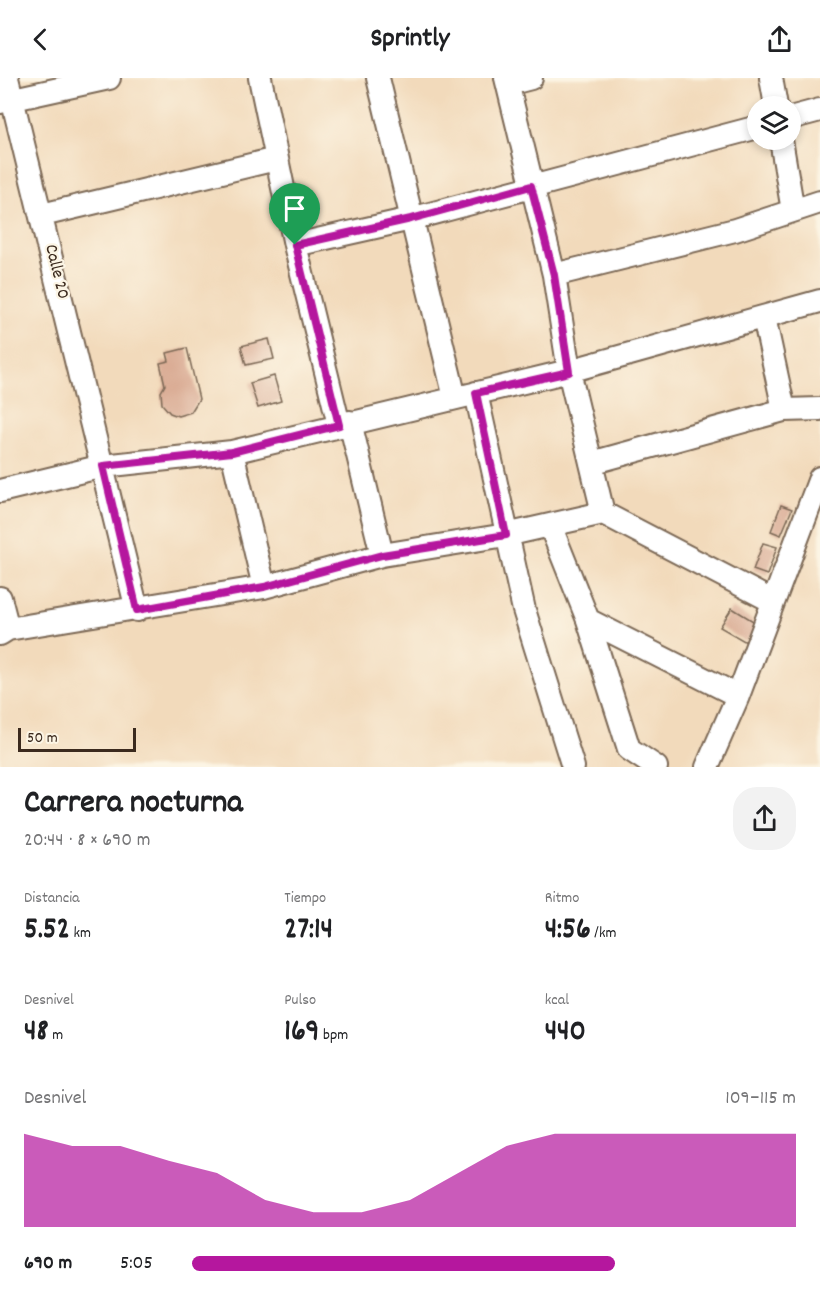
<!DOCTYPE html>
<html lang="es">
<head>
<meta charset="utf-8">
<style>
  body { margin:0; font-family:Dekko,sans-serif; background:#f2f2f2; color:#202124; height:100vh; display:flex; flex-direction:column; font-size:22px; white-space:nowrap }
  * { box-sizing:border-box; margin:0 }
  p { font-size:20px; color:#757577 }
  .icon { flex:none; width:33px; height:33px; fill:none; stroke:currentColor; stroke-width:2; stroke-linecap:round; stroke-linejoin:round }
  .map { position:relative; height:689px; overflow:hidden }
  .panel { display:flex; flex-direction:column; background:#fff; flex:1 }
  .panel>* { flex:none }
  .buttons { position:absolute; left:747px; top:18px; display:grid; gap:12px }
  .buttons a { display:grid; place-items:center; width:54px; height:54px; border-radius:50%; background:#fff; box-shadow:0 3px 9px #0003; font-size:30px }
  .scale { position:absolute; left:18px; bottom:15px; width:118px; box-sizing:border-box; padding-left:6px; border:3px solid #3b2a1e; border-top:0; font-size:16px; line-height:21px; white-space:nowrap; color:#3b2a1e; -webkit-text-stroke:4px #fcf5e5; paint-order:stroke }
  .pin { position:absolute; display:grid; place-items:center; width:51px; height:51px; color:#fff; margin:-62px -26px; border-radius:50% 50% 50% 0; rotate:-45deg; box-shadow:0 0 6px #0007 }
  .pin .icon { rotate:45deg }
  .round { display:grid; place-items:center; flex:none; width:63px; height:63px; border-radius:24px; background:#f2f2f2 }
  .head { display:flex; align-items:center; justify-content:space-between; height:102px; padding:0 24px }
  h1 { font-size:33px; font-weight:700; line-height:45px }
  .metrics { display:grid; grid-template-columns:repeat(3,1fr); gap:9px; height:102px; padding:6px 24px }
  .metrics div { display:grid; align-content:center }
  .metrics b { font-size:30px; font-weight:700 }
  .metrics small { font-size:16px; font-weight:400 }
  .metrics p { font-size:16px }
  .chart { height:168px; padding:12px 24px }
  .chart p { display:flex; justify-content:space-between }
  .chart svg { width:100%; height:108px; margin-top:6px; fill:#b5179e; opacity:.7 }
  ul { padding:0 24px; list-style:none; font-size:20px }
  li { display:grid; grid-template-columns:96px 72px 1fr; align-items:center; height:45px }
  li i { height:15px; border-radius:8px; background:#b5179e }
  header { display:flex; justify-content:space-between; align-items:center; height:78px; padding:0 24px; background:#fff; font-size:27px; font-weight:700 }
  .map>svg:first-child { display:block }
  .building { fill:#daac94 }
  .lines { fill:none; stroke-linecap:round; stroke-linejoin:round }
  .minor-casing { stroke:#7b6855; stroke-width:26 }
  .minor { stroke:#fff; stroke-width:22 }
  .route-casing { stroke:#fff; stroke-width:12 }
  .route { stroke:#b5179e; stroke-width:8 }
  .labels { text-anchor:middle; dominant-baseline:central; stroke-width:4.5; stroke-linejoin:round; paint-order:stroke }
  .street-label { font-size:18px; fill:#3b2a1e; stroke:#fcf5e5 }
</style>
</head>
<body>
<header><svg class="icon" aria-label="back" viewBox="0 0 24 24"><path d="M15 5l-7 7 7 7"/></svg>Sprintly<svg class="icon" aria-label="share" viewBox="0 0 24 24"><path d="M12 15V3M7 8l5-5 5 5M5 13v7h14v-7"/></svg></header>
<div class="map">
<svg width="820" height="689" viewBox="0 0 820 689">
  <rect width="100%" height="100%" fill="#fcf5e5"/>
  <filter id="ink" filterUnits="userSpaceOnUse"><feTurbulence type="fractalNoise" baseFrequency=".0167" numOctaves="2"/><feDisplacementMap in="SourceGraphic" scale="12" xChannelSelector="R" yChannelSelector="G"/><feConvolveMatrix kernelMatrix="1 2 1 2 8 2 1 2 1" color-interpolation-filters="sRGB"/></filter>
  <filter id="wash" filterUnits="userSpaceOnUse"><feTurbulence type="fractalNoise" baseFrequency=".008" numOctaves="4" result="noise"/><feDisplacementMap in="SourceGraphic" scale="24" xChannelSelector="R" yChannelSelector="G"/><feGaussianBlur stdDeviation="1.35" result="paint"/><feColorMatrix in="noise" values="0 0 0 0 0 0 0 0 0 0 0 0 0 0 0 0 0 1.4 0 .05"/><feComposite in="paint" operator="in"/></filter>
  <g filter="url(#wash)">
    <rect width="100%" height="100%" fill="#f2dabb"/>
    <g id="blocks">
      <!-- building -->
      <path class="building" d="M269,261L274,281L246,287L241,268Z
        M187,270L199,321L191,334L178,338L170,335L162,326L161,314L165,307L160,285L169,283L167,275Z
        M274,298L281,323L258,330L250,305Z
        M781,427L792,431L781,457L771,453Z
        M763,465L777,469L767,497L753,492Z
        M732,530L758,546L746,564L720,549Z"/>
    </g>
  </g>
  <g filter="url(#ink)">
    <use href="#blocks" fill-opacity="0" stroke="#7b6855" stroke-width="1.5"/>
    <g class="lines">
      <defs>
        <path id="minor" d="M7,0L137,532
          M260,0L295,167L339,347
          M378,0L455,320
          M506,0L554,197L569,293L603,435
          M771,0L776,28
          M508,6L531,0
          M0,24L109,0
          M790,40L820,32
          M781,62L793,133
          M42,137L276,81
          M295,167L411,141L758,49
          M554,197L735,152L820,124
          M764,239L784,332
          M476,315L524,532L573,689
          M350,344L382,477
          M232,374L264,509
          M591,385L784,332L820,331
          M0,413L103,388L232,374L569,293L820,223
          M550,447L588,542L629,671L656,689
          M0,520L8,551
          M588,542L738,618
          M0,556L8,551L264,509L382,477L506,457L603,435L772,523
          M707,689L738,618L820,400"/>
      </defs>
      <!-- minor casing -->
      <use href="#minor" class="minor-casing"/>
      <!-- minor -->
      <use href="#minor" class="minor"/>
    </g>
  </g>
  <g class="lines" filter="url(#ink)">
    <defs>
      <path id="route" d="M531,108L554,197L569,294L476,315L506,457L382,477L264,509L137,532L103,388L232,374L339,347L295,167L411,141Z"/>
    </defs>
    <!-- route casing -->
    <use href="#route" class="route-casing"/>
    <!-- route -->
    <use href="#route" class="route"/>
  </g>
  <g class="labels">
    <!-- street labels -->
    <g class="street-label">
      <text transform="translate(56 194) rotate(76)">Calle 20</text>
    </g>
  </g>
</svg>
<div class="buttons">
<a><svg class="icon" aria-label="layers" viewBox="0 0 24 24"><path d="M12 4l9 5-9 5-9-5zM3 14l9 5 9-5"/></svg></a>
</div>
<div class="scale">50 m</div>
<div class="pin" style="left:295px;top:167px;background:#1e9e55"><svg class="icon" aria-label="arrive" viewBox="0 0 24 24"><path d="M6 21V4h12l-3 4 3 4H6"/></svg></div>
</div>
<section class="panel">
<div class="head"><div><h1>Carrera nocturna</h1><p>20:44 · 8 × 690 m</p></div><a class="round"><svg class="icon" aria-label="share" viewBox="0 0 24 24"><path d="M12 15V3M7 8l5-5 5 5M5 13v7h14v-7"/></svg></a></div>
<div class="metrics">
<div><p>Distancia</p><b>5.52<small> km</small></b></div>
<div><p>Tiempo</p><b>27:14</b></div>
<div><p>Ritmo</p><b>4:56<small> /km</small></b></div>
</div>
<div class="metrics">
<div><p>Desnivel</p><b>48<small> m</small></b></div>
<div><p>Pulso</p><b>169<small> bpm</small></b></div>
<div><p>kcal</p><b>440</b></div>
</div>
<div class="chart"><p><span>Desnivel</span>109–115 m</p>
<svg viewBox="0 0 160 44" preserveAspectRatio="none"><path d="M0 44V6L10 11L20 11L30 17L40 22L50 33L60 38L70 38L80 33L90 22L100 11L110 6L120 6L130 6L140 6L150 6L160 6V44z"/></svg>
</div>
<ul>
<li><b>690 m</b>5:05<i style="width:70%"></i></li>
</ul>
</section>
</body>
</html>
